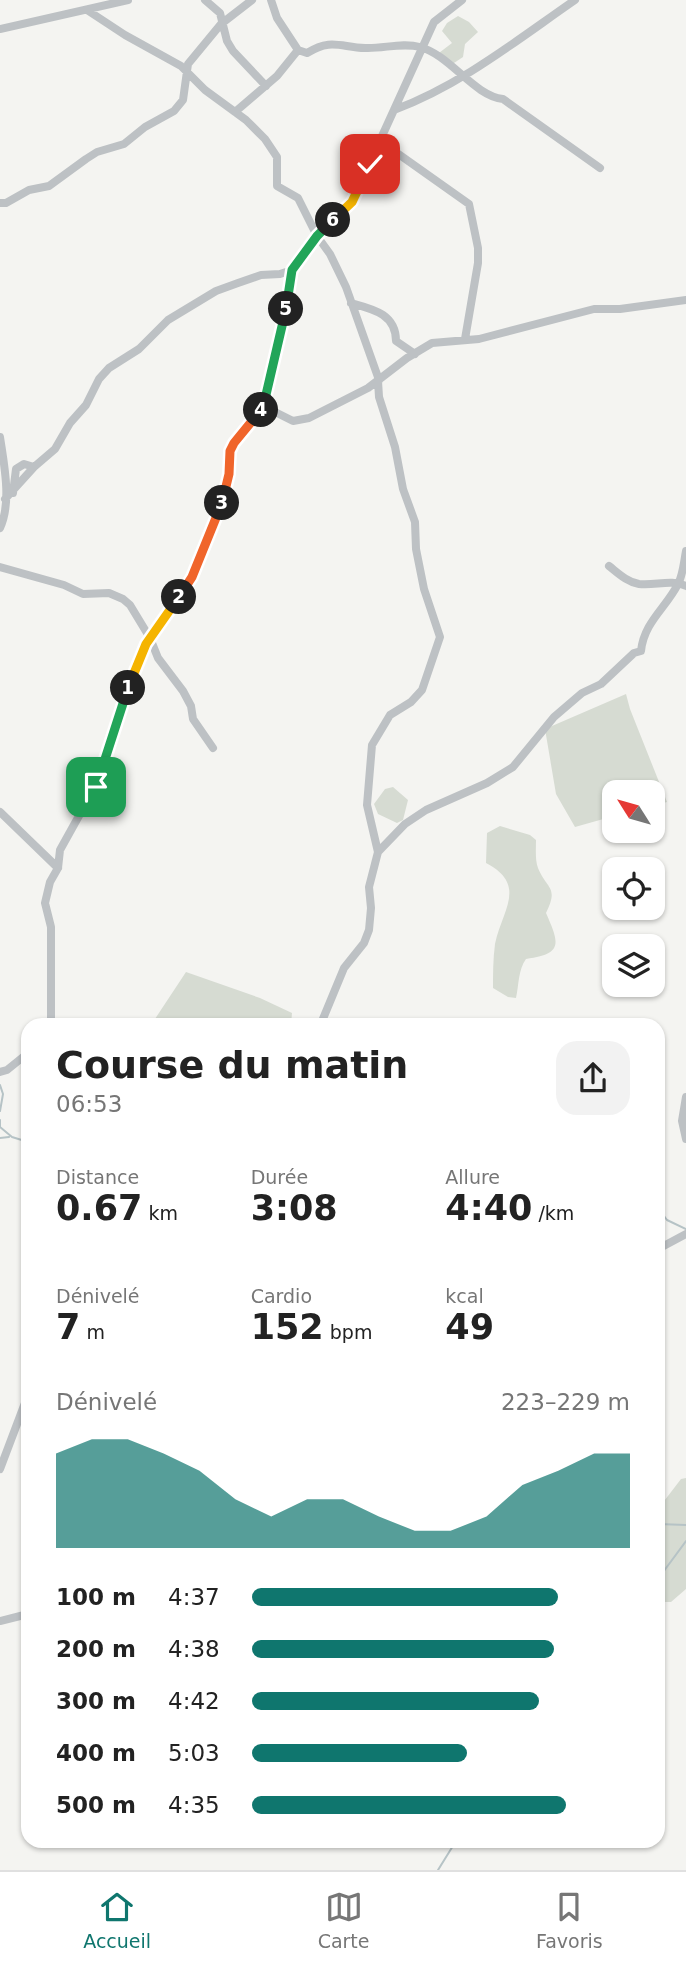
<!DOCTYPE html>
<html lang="fr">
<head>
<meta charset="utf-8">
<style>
  body { margin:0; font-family:"DejaVu Sans",sans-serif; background:#f2f2f2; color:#222; height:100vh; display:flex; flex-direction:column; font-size:26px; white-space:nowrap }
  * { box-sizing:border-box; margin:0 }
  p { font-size:23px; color:#767676 }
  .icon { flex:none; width:38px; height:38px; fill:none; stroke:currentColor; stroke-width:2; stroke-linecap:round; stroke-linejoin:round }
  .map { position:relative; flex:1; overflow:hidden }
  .details { position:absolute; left:21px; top:1018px; width:644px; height:830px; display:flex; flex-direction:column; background:#fff; border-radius:21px; box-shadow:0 2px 5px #0004 }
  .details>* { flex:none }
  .needle { width:46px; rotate:307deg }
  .fabs { position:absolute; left:602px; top:780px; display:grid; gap:14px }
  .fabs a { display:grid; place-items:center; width:63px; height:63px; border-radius:14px; background:#fff; box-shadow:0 2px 5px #0004; font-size:35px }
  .pin { position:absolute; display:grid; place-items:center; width:60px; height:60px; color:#fff; margin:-30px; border-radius:14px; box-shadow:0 4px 10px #0006 }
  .km { position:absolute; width:35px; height:35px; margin:-18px; border-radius:50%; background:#222; color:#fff; font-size:19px; line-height:35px; text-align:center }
  .round { display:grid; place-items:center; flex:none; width:74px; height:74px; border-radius:21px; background:#f2f2f2 }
  .summary { display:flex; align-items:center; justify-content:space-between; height:119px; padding:0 35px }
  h1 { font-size:38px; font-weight:700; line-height:52px }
  .figures { display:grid; grid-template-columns:repeat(3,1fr); gap:10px; height:119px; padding:7px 35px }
  .figures div { display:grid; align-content:center }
  .figures b { font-size:35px; font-weight:700 }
  .figures small { font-size:19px; font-weight:400 }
  .figures p { font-size:19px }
  .chart { height:196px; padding:14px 35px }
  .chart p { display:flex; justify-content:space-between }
  .chart svg { width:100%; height:126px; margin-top:7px; fill:#0f766e; opacity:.7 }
  ul { padding:0 35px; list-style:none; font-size:23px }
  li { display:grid; grid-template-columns:112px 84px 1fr; align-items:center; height:52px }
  li i { height:18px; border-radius:9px; background:#0f766e }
  .tab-bar { display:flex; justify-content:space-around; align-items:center; height:98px; border-top:2px solid #e0e0e0; background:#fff; font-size:19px; color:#767676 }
  .tab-bar a { display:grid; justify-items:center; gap:4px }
  .tab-bar .selected { color:#0f766e }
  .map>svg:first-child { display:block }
  .green { fill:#d6dbd2 }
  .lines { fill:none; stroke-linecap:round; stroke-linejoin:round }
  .stream { stroke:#b6c3c6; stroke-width:2 }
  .minor { stroke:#bdc1c4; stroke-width:8 }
  .split-1-casing { stroke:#fff; stroke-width:14 }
  .split-2-casing { stroke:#fff; stroke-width:14 }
  .split-3-casing { stroke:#fff; stroke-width:14 }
  .split-4-casing { stroke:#fff; stroke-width:14 }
  .split-5-casing { stroke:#fff; stroke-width:14 }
  .split-6-casing { stroke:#fff; stroke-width:14 }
  .split-7-casing { stroke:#fff; stroke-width:14 }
  .split-1 { stroke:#22a559; stroke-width:9 }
  .split-2 { stroke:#f5b400; stroke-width:9 }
  .split-3 { stroke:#f0652b; stroke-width:9 }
  .split-4 { stroke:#f0652b; stroke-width:9 }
  .split-5 { stroke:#22a559; stroke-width:9 }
  .split-6 { stroke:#22a559; stroke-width:9 }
  .split-7 { stroke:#f5b400; stroke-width:9 }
</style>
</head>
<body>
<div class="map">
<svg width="686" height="1870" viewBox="0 0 686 1870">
  <rect width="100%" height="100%" fill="#f4f4f1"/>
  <!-- green -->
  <path class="green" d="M458,16L469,22L478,32L465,44L463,57L451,65L435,56L452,43L442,31L447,23Z
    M626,694L630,709L667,802L653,806V793H614V816L575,827L556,794L545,729Z
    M393,787L408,800L403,820L397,823L378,814L374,804L385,789Z
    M500,826L530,835L536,840C536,849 535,860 538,868C547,890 559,886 546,913C559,943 564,954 526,959C518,970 519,985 516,998L508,997L493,988C493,974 493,959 495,944C502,910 528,885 486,863L487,833Z
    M186,972L260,998L292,1013L291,1025H151Z
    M686,1478V1589L671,1602H658V1509L681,1479Z"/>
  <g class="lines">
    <!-- stream -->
    <path class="stream" d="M0,1085L3,1094L0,1111
      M0,1120V1127L12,1137L28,1142
      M0,1138L9,1137
      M658,1208L667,1220L686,1229
      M658,1524L686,1525
      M658,1579L686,1541
      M438,1870L456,1841"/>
    <!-- minor -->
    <path class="minor" d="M205,0L220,13L227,41L233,51L266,86
      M271,0L277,18L298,50L307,53C331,38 340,47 365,48C383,49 402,42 420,47C450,55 474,96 503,99L600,168
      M87,10L125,35L181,66L205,90L246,120L265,139L277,157V186L298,198L317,236L330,254L346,287L379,380
      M0,29L128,0
      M394,110C461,85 517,40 575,0
      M235,112L277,76L298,50
      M380,141L469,204L478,248V263L465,339
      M0,203H6L29,190L49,186L86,159L97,152L124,144L145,127L174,111L183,100L188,64L221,24L252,0
      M351,303C373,309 396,314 396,341L415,354
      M261,411L271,410L293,421L309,418L368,388L407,358L432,343L479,339L594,309H620L686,300
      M0,437C4,464 12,502 0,528
      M13,493L16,469L24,464L34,467
      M5,499L34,467L55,449L70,423L86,405L99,379L109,368L139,349L168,320L216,291L238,283L261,275L280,274L292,270
      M609,566C618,573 627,582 639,584C655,586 671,579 686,586
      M0,567L64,585L83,594L109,593L123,599L130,605L150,638L158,658L183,691L191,706L193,719L213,748
      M0,812L58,868
      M378,852L405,824L426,810L487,783L513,767L554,717L582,693L601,684L634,653L641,651C644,622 666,608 678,584C683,575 684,561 686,551
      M51,1026V927L45,903L50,882L58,868L60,850L95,787L125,695L146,644L192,577L227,488L231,451L234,443L261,411L265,399L283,325L292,270L317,236L352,202L434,22L462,0
      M320,1026L344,968L364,943L369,930L371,908L369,887L378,852L367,805L372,745L390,715L411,702L422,690L440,637L424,589L416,549L415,522L403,489L395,447L379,397L378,381
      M0,1072L7,1070L28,1053
      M686,1097L682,1121L686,1139
      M658,1249L686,1234
      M0,1469L28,1395
      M0,1621L28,1614"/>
  </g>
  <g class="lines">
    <defs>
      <path id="split-1" d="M96,787L128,688"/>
      <path id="split-2" d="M128,688L146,644L179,597"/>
      <path id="split-3" d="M179,597L192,577L222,503"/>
      <path id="split-4" d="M222,503L229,474L230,451L234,443L261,410"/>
      <path id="split-5" d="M261,410L265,399L286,309"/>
      <path id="split-6" d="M286,309L292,270L317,236L333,220"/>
      <path id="split-7" d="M333,220L352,202L370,164"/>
    </defs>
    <!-- split-1 casing -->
    <use href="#split-1" class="split-1-casing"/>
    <!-- split-2 casing -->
    <use href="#split-2" class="split-2-casing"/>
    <!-- split-3 casing -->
    <use href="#split-3" class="split-3-casing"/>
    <!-- split-4 casing -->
    <use href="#split-4" class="split-4-casing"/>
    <!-- split-5 casing -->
    <use href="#split-5" class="split-5-casing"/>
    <!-- split-6 casing -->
    <use href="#split-6" class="split-6-casing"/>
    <!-- split-7 casing -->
    <use href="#split-7" class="split-7-casing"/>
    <!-- split-1 -->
    <use href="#split-1" class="split-1"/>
    <!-- split-2 -->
    <use href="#split-2" class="split-2"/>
    <!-- split-3 -->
    <use href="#split-3" class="split-3"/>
    <!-- split-4 -->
    <use href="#split-4" class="split-4"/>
    <!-- split-5 -->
    <use href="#split-5" class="split-5"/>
    <!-- split-6 -->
    <use href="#split-6" class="split-6"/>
    <!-- split-7 -->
    <use href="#split-7" class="split-7"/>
  </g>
</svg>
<div class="fabs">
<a><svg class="needle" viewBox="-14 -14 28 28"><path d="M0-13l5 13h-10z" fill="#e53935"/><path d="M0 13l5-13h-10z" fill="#767676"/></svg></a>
<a><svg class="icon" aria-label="locate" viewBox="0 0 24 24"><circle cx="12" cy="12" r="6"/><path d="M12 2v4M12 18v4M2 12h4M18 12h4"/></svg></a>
<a><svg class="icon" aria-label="layers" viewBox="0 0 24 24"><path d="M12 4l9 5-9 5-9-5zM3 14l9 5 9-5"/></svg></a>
</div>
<div class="pin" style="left:96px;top:787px;background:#1e9e55"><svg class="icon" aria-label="arrive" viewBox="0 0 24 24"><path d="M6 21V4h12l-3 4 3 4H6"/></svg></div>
<div class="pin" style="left:370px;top:164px;background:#d93025"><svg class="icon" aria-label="check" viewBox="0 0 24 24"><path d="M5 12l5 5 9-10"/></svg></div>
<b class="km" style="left:128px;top:688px">1</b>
<b class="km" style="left:179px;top:597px">2</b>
<b class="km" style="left:222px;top:503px">3</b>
<b class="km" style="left:261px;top:410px">4</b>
<b class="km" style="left:286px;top:309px">5</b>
<b class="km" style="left:333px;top:220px">6</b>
<section class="details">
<div class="summary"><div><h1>Course du matin</h1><p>06:53</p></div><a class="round"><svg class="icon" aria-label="share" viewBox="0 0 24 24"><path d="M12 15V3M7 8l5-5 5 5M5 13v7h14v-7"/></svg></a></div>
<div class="figures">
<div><p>Distance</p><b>0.67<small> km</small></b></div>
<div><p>Durée</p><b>3:08</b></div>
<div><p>Allure</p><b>4:40<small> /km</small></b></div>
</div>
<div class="figures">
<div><p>Dénivelé</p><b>7<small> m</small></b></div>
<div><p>Cardio</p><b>152<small> bpm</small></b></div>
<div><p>kcal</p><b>49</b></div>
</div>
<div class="chart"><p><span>Dénivelé</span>223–229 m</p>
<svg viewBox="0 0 160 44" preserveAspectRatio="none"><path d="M0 44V11L10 6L20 6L30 11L40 17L50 27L60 33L70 27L80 27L90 33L100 38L110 38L120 33L130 22L140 17L150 11L160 11V44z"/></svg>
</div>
<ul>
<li><b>100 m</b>4:37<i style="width:81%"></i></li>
<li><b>200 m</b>4:38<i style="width:80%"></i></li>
<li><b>300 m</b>4:42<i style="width:76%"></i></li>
<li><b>400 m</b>5:03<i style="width:57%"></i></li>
<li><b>500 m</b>4:35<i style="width:83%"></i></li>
</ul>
</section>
</div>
<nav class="tab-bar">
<a class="selected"><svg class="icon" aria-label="home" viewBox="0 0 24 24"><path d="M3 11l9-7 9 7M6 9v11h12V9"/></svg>Accueil</a>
<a><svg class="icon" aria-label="map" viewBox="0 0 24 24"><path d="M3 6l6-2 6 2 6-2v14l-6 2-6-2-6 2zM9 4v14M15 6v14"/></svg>Carte</a>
<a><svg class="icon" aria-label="saved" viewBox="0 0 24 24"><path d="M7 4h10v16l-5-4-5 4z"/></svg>Favoris</a>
</nav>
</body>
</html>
